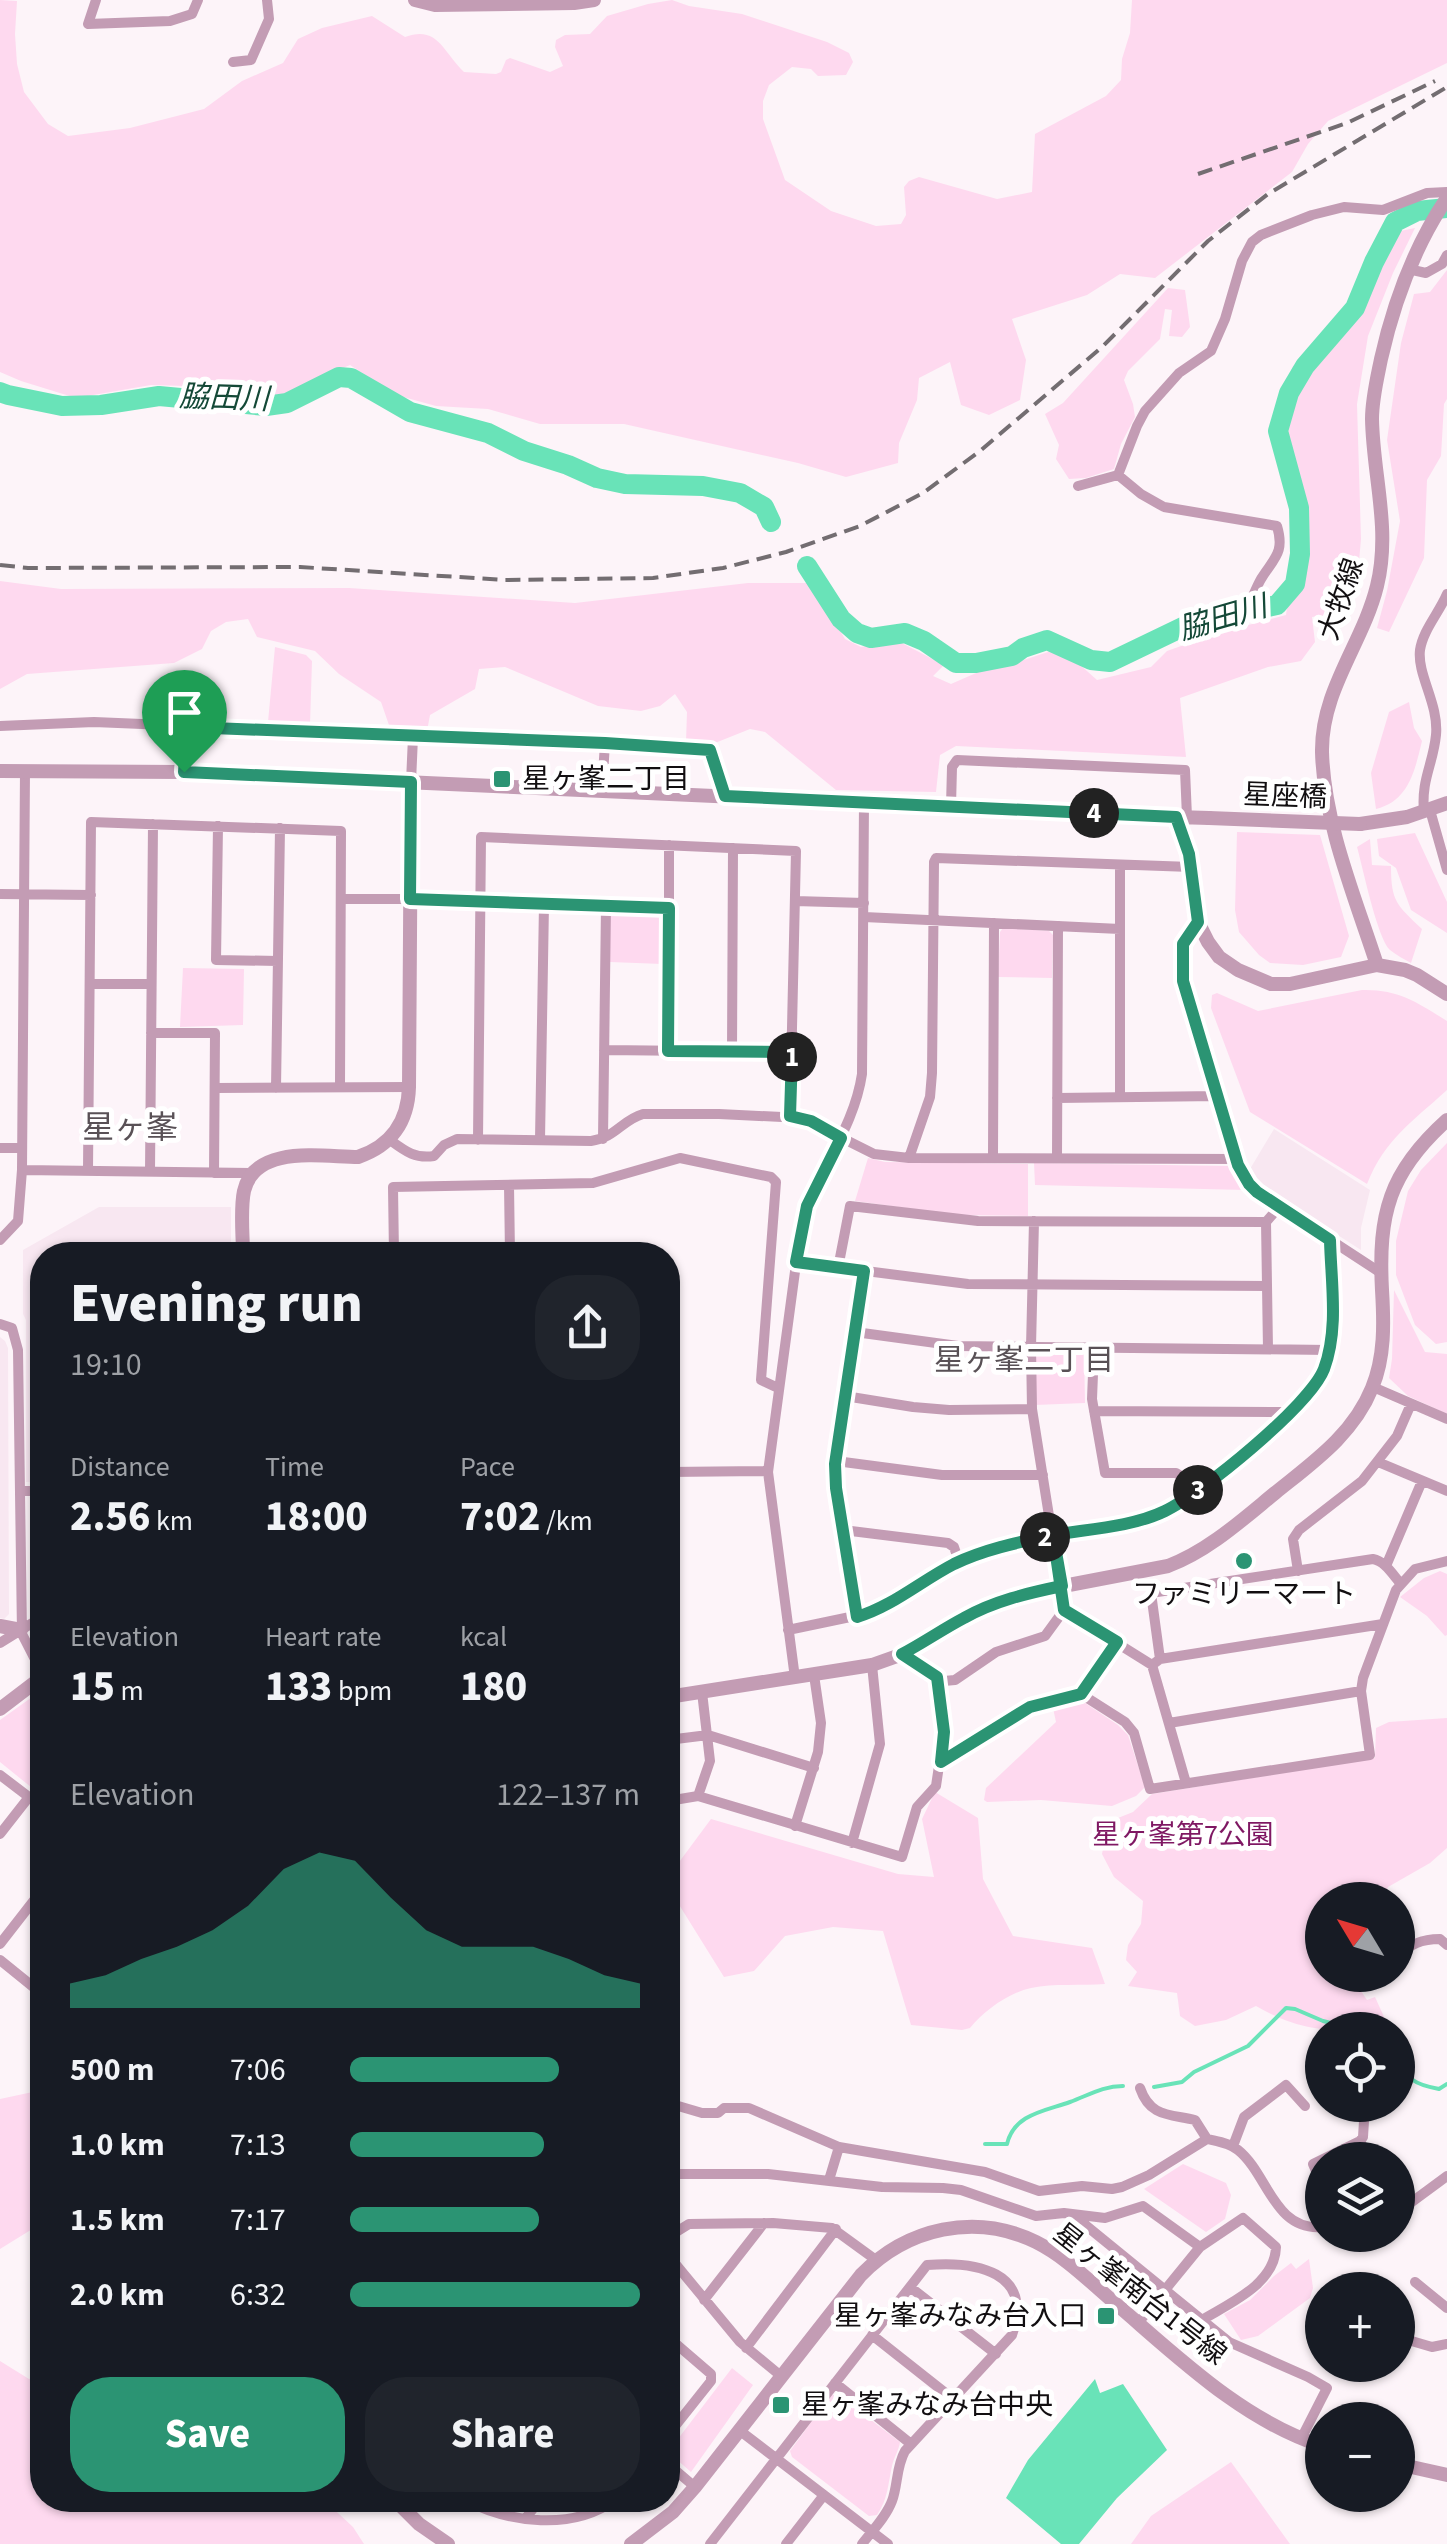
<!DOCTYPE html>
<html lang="en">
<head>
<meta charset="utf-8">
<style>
  body { margin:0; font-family:"Source Sans 3","Noto Sans JP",sans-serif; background:#20242c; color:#f1f3f6; height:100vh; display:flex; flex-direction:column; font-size:38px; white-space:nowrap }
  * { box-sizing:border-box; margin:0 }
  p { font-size:32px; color:#9ea1a6 }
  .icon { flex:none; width:55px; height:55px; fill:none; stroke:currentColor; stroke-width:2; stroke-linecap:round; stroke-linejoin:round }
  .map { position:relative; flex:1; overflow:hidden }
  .sheet { position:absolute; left:30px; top:1242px; width:650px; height:1270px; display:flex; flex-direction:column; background:#171b24; border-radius:40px; box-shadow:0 2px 8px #0004 }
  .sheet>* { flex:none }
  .needle { width:65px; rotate:308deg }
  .fabs { position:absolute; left:1305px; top:1882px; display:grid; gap:20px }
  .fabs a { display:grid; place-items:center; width:110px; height:110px; border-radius:50%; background:#171b24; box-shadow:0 2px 8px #0004; font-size:50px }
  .pin { position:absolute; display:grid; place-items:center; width:85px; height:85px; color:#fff; margin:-102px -42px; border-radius:50% 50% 50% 0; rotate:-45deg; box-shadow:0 0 10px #0007 }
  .pin .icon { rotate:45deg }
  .km { position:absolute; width:50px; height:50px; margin:-25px; border-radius:50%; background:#222; color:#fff; font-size:28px; line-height:50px; text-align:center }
  .round { display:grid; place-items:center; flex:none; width:105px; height:105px; border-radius:40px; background:#20242c }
  .headline { display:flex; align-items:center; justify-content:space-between; height:170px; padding:0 40px }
  h1 { font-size:55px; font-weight:800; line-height:75px }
  .metrics { display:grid; grid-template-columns:repeat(3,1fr); gap:15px; height:170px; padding:10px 40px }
  .metrics div { display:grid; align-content:center }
  .metrics b { font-size:42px; font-weight:800 }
  .metrics small { font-size:28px; font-weight:400 }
  .metrics p { font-size:28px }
  .chart { height:280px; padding:20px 40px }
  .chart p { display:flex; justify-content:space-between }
  .chart svg { width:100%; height:180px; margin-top:10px; fill:#2b9473; opacity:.7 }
  .action { display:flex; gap:20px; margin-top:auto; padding:20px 40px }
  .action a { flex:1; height:115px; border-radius:40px; background:#2b9473; color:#fff; font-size:40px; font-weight:800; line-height:115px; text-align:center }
  .action a+a { background:#20242c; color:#f1f3f6 }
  ul { padding:0 40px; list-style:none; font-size:32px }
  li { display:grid; grid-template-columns:160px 120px 1fr; align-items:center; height:75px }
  li i { height:25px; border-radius:12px; background:#2b9473 }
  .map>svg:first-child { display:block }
  .built { fill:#f8e7f1 }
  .green { fill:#fed9ef }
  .water { fill:#69e3b8 }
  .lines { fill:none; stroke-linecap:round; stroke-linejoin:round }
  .stream { stroke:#69e3b8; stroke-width:4 }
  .river { stroke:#69e3b8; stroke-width:20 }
  .minor { stroke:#c39cb4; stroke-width:10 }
  .tertiary { stroke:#c39cb4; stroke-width:14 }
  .rail { stroke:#736d71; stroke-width:4; stroke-dasharray:15 8; stroke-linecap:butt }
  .tertiary-bridge { stroke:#c39cb4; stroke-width:14 }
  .route-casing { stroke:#fff; stroke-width:20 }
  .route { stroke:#2b9473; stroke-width:12 }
  .poi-dot { fill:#2b9473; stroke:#fff; stroke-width:4 }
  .labels { text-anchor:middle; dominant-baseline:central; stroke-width:10; stroke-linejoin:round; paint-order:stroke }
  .street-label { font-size:28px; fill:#120f11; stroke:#fff }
  .poi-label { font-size:28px; fill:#120f11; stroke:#fff; text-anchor:start }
  .park-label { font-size:28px; fill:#7f1863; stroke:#fff }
  .water-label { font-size:30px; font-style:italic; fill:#144937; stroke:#fff }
  .neighbourhood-label { font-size:30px; fill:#595156; stroke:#fff }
  .quarter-label { font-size:32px; fill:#595156; stroke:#fff }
</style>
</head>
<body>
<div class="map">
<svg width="1447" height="2544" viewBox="0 0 1447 2544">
  <rect width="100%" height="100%" fill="#fdf4f9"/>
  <!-- built -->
  <path class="built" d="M1274,1129L1370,1190L1361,1228V1250L1260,1185L1250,1169Z
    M99,1207H231V1255H42V1482H26V1320L23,1314V1250Z
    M0,1337L5,1341L8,1348L9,1614L4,1619L0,1618Z"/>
  <!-- green -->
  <path class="green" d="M0,0L17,1L15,34L17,64L24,92L48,124L68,136L130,128L204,109L242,81L283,63L298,39L322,28L372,16L405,37C438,25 443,52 464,72L496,74L501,72L506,60L510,58L550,72L563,66L555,47L556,40L565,35L590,34L607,16L648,4L672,0L689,6L742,14L827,42L849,53L853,62L846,75L818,76L811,69L792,67L769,85L763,101V119L785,180L831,211L876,226L901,224L906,215L904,187L909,181L919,177L997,199L1032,192L1035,134L1106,96L1121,80L1122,59L1130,33L1132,0H1447V63L1328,121L1308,144L1292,172L1155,278L1120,274L1087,295L1012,319L1026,360L1020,400L989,415L961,405L950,362L919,378L917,400L899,443L898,463L846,477L798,463L624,424H540L488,409L436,406L396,395L350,365L276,397L185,386L151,385L76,398L21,381L0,372Z
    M1415,228L1393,273L1368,336L1357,404L1361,539L1357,584L1337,614L1312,617L1315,642L1301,661L1268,667L1180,698L1186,757L956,746L940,755L936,792L836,790L765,732L750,729L715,743L686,742L687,712L675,694L660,706L641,711L598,706L505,667L479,669L475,689L430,715L427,731L390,728L381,702L339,674L315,651L257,637L248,619L226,622L211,631L202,649L174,663L27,674L0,689V581L61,589L349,588L575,603L748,583H812L845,639L861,647L896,640L944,665L933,676L951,684L992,666L1008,665L1051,651L1078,663L1097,680L1151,667L1167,651L1218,633L1286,615L1299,519L1277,461L1273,413L1293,366L1340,332L1386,234Z
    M1447,270V399L1444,404L1441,456L1427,480L1424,558L1389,632L1377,628L1387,591L1400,521L1387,440L1401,343L1414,294L1430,292Z
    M1168,288L1185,290L1190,327L1182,337L1169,336L1172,310L1165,309L1160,339L1128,371L1124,380L1133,404L1135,417L1121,444L1114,469L1086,478L1069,479L1056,459L1059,445L1045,414L1063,403Z
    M275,647L306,655L312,661L310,725L268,722Z
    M1409,702L1414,728L1422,741C1415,770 1409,801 1376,809L1371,773L1389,712Z
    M1237,832L1320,835L1349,936L1341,957L1303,965L1270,963L1259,955L1239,932L1235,910Z
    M1415,833L1447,902V933L1411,910L1396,868L1379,856L1377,839Z
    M1370,839L1372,865L1391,866C1391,902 1397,905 1422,929L1411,963C1404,959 1396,955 1390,950C1377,937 1363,868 1357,847Z
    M614,911L658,912L663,916L662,964L610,962V915Z
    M1003,928L1049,931L1053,935L1052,978L998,977L1000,932Z
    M183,968L244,969L243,1025L180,1027Z
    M1362,990C1398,989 1417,1002 1447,1021V1090C1412,1122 1385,1139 1367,1184L1250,1112L1211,1008L1212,995L1217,993L1258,1011Z
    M1447,1143V1342L1436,1344L1415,1325L1396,1275V1241L1408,1191L1421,1170Z
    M868,1158L885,1162L1028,1164V1216L957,1215L855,1201Z
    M1034,1163L1228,1166L1235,1170L1246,1190L1035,1185Z
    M1394,1290L1425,1352L1447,1354V1414L1408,1396L1389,1378L1392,1359Z
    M1084,1353L1085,1403L1035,1405L1034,1355Z
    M1440,1571L1447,1574V1635L1445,1636L1427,1616L1400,1597L1424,1578Z
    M42,1690V1796L0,1762V1720Z
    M1079,1699L1118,1725L1128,1735L1145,1787L1136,1796L1112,1806L1041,1800L987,1802L984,1800L986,1788L1056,1722L1053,1708L1055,1705Z
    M1447,1718V1848L1430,1863L1388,1887L1381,1900H1322V1975H1372L1359,1988L1367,2000L1375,1997L1390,2030C1335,2030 1306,2035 1256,2006L1226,2020L1195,2026L1180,2016L1177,1993L1128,1986L1137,1972L1126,1960L1128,1945L1141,1924L1143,1901L1114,1877L1102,1854L1108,1822L1133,1812L1152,1794L1375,1758L1376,1728L1389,1722Z
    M935,1792L978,1818L983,1879L1013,1936L1092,1948L1105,1984C1081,1986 1054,1983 1031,1988C1008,1993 984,2011 970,2028L962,2030L911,2025L883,1931L833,1927L785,1936L754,1971L724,1977L668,1887V1877L711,1819L898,1874L934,1877L922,1819Z
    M42,2090V2120L38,2141L42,2163V2223L0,2249V2099Z
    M1183,2164L1226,2183L1231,2195L1225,2219L1206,2232L1144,2189Z
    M1309,2259L1313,2288L1310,2298L1258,2336L1241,2340L1224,2314L1250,2300L1274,2276L1291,2263L1296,2269Z
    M0,2361L29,2379L42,2377V2500H324L353,2527L364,2544H0Z
    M732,2368L753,2385L691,2472L668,2452Z
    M831,2395H838L900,2442C899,2450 894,2457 892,2466C888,2484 888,2499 877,2515L869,2516L792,2457L790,2451Z
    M1231,2462L1290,2544H1131L1151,2516Z"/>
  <!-- water -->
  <path class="water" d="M1095,2379L1100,2393L1123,2384L1167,2450L1117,2498L1079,2544H1061L1006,2498L1028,2460Z"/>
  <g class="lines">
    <!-- stream -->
    <path class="stream" d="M1398,2058C1410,2081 1413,2084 1439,2089L1447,2084
      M1154,2087L1182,2082L1194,2072L1248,2046L1286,2008L1295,2009L1323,2021L1358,2030
      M985,2144H1007C1014,2114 1045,2111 1070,2102C1089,2095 1103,2086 1123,2086"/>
    <!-- river -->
    <path class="river" d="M0,392L8,395L62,406L101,405L159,396L266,406L287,403L339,377L351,378L410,412L488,433L524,451L568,465L597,478L625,484L703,486L740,493L764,507L771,522
      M807,566L841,619L857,633L871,638L905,633L924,641L956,663H976L1012,656L1023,648L1047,640L1091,660L1110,662L1189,624L1277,605L1295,584L1300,554L1299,508L1278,431L1289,393L1305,366L1355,308L1374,262L1395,222L1417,211L1447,208"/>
    <!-- minor -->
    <path class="minor" d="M96,0L88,24L170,21L192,14L198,0
      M233,62L251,60L269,19L267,0
      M1408,269L1426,273L1442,264L1447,255
      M1118,475L1141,494L1164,507L1277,526C1285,553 1274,558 1261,579C1257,586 1254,594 1250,602
      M1078,486L1118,475L1137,426L1145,411L1179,373L1211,351L1225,319L1242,261L1252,242L1261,235L1312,215L1344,207L1383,210L1427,193L1447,192
      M0,726L94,722L605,743L709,750L725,797
      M184,772L187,727
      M411,782L413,737
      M602,791L605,743
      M951,806L952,767L957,760L1185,770L1187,817
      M1430,810L1447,870
      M1424,812C1421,779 1433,765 1436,735C1439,704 1417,675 1420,650C1423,630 1439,613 1447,594
      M218,826L216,960L278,961
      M0,894L91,895
      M341,899H410L669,908
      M795,901L864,903
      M864,917L1120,929
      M1198,922L1183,945V981L1238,1165L1249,1184L1257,1192L1381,1273
      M90,984H151
      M151,1033H215L214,1173
      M604,1050L792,1052
      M669,1051V845
      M732,1052L733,848
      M215,1088L409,1087
      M276,1088L280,828
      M1120,1097V865
      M1057,1098L1218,1096
      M603,1139L606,906
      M390,1140C405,1151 415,1159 434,1156L444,1145L457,1139L591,1141C615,1138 622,1120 643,1114H719L802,1118L874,1154L909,1158L1237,1159
      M478,1140L481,837L796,851L790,1116
      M540,1140L544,904
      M0,1148H22
      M993,1157L994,923
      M1057,1157L1058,926
      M909,1158L930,1097L932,1073L934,862L936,858L1191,867
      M22,1170L251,1173
      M88,1171L91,822L341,831L340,1087
      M150,1172L153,824
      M509,1185L510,1255
      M0,1240L18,1221L22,1170L25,771
      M394,1255L393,1187L593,1183L680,1158L771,1177L776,1182L761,1380L778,1388
      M795,1262L968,1284L1267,1286
      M838,1268L850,1206L978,1221L1266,1222
      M0,1324L12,1328L18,1350L22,1634L42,1673
      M855,1332L958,1346L1329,1350
      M1094,1349L1092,1399L1105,1473H1176L1187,1480L1195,1493
      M1268,1349L1266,1222L1279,1207
      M1373,1387L1447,1419
      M845,1396L913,1407L949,1410L1032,1409
      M1094,1411L1292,1412
      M836,1461L942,1475H1043
      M1378,1462L1447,1491
      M668,1472L768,1471
      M20,1491H42
      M843,1530L948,1543L954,1547L959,1562
      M1386,1566L1422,1481
      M1298,1571L1293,1539L1299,1530L1362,1481L1397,1436L1411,1404
      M1064,1610L1152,1665L1186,1783
      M857,1617L836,1488L835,1464L864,1271
      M788,1630L874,1612L959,1562L984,1553L1053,1535L1144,1520L1167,1510L1195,1493L1292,1412L1323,1372L1332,1334L1330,1240
      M0,1643L42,1617
      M903,1654L944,1681L955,1680L996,1652L1045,1636L1064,1610L1032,1409L1031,1347L1034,1221
      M1160,1659L1151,1593L1373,1559C1385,1561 1393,1575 1401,1584
      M1152,1665L1160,1659L1383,1624
      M795,1678L768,1472L801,1227C816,1173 854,1129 862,1074L864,802
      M1081,1694L1117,1642
      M1169,1723L1361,1691
      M668,1740L708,1735L814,1768
      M941,1762L1030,1707L1075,1693L1081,1694L1125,1722L1134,1733L1150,1789L1370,1755L1361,1691L1363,1678L1396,1590L1415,1569L1447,1561
      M0,1775L42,1807
      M698,1796L710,1761L702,1692
      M668,1801L698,1796L902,1857L917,1807L936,1786L944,1732L937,1677
      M795,1826L818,1752L821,1723L814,1675
      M0,1834L29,1797
      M852,1843L880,1744L872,1665
      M0,1944L42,1890
      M1398,1957C1409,1944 1422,1939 1440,1939L1447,1945
      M0,1960L42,1994
      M1140,2088C1150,2117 1169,2114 1195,2120L1207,2139
      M668,2103L702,2113H718L724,2108H749L839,2147L985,2172L1039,2191L1082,2186L1112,2189L1122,2187L1149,2175L1207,2139C1217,2141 1229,2143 1238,2150C1268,2174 1274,2231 1322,2227
      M1360,2141L1363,2137L1365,2105
      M1233,2146L1244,2117L1286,2085L1305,2106
      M668,2174H768L882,2187L943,2188L961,2190L1036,2216L1064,2213L1105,2218L1143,2206L1200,2247
      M829,2180L839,2147
      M1322,2185L1313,2164L1360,2141L1369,2160
      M1398,2209L1405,2207L1447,2176
      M1073,2215L1229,2342L1308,2377L1327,2388L1301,2439
      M668,2237L689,2224L773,2223L832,2228L876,2260
      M668,2255L740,2342L781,2376
      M1415,2282L1447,2308
      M910,2287L996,2354
      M704,2300L764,2223
      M1138,2323L1200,2247L1243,2218L1276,2247C1275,2284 1230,2303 1202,2320
      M872,2335L953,2399
      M668,2337L711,2374V2381L668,2435
      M1398,2337L1432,2347L1447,2344
      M746,2348L836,2229
      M835,2383L911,2444
      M739,2430L888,2544
      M668,2464L695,2487
      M465,2500C510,2523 572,2531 615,2500
      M525,2519L540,2500
      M710,2544L927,2265C975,2261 1035,2271 1012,2335L905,2451C896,2467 898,2485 892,2501C886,2517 872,2531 862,2544
      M786,2544L824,2495"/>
    <!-- tertiary -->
    <path class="tertiary" d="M415,0L435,5L574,3L594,0
      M0,771L184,772L1176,817L1189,854L1198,922L1208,942L1219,957L1238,970L1271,984H1290L1377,965L1405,970L1417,975L1447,994
      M1176,817L1209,818
      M1360,824L1407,817L1447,803
      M1377,965C1355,897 1324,824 1322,752C1321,690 1363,643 1377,586C1391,529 1373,476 1372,419C1372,399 1377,379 1381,359C1394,301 1414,247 1447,198
      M243,1255C243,1235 240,1210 244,1191C255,1144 322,1157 358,1157C391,1146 408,1122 409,1087L411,782
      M0,1626L21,1630
      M668,1697L872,1665L903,1654L963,1618L1027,1593L1168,1566C1208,1551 1242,1520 1275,1493C1312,1463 1353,1435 1372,1388C1385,1357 1384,1323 1382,1290C1378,1214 1389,1172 1447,1120
      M0,1709L42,1677
      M1398,2464L1447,2475
      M395,2500L419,2524L448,2544
      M631,2544L673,2512L695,2487L861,2275C907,2228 975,2212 1036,2242C1066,2257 1090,2282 1115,2303C1178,2357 1242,2420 1322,2446"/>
    <!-- rail -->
    <path class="rail" d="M1198,174L1347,123L1435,81
      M0,565L28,568L300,567L505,580L653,578L723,568L786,552L860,526L923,493L980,451L1102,347L1208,241L1268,194L1447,87"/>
    <!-- tertiary-bridge -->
    <path class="tertiary-bridge" d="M1209,818L1360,824"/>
  </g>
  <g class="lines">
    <defs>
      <path id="route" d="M184,772L411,782L410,899L669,908L668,1051L792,1052L790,1116L811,1121L841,1138L807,1206L796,1262L864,1271L835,1464L836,1488L857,1617C893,1606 921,1581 954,1564C985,1549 1020,1542 1053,1535L1064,1610L1117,1642L1081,1694L1030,1707L941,1762L944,1732L937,1677L902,1654C923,1643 943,1629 964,1618C994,1601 1028,1593 1062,1586L1053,1535C1089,1529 1132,1527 1165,1511C1201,1494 1310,1405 1324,1369C1339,1329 1331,1282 1330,1240L1257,1192L1249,1184L1238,1165L1183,981V944L1198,922L1189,854L1176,817L725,796L710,750L605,743L187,727L184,772"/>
    </defs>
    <!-- route casing -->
    <use href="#route" class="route-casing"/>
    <!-- route -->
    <use href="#route" class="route"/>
  </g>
  <!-- markers -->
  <g class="poi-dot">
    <rect x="492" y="769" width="20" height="20" rx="5"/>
    <circle cx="1244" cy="1561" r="10"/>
    <rect x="1096" y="2306" width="20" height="20" rx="5"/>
    <rect x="771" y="2395" width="20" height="20" rx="5"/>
  </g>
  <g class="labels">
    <!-- street labels -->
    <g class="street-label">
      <text transform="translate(1341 599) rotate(-71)">大牧線</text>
      <text transform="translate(1285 796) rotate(2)">星座橋</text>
      <text transform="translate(1140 2294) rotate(38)">星ヶ峯南台1号線</text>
    </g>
    <!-- poi labels -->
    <g class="poi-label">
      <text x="522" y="779">星ヶ峯二丁目</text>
      <text x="1244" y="1594" text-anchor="middle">ファミリーマート</text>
      <text x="1086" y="2316" text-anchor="end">星ヶ峯みなみ台入口</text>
      <text x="801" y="2405">星ヶ峯みなみ台中央</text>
    </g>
    <!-- park labels -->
    <g class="park-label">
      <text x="1183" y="1835">星ヶ峯第7公園</text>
    </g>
    <!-- water labels -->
    <g class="water-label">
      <text transform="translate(224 398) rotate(2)">脇田川</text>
      <text transform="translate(1223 618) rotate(-16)">脇田川</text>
    </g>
    <!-- neighbourhood labels -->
    <g class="neighbourhood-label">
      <text x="1024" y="1360">星ヶ峯二丁目</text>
    </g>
    <!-- quarter labels -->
    <g class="quarter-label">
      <text x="130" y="1128">星ヶ峯</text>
    </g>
  </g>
</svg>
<div class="fabs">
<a><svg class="needle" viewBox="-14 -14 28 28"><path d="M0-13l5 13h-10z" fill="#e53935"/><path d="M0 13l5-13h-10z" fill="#9ea1a6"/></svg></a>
<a><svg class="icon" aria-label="locate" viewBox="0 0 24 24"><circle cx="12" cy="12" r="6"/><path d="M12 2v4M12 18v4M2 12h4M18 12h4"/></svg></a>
<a><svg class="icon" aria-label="layers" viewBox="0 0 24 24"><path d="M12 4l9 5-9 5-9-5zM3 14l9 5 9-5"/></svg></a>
<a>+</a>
<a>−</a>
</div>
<div class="pin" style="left:184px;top:772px;background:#1e9e55"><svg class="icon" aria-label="arrive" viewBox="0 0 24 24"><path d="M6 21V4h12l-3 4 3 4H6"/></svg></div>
<b class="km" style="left:792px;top:1057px">1</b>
<b class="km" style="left:1045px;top:1537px">2</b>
<b class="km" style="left:1198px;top:1490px">3</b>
<b class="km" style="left:1094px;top:813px">4</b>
<section class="sheet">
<div class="headline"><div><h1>Evening run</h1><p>19:10</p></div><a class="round"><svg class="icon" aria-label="share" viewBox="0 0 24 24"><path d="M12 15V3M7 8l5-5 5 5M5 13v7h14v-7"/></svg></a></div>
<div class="metrics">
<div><p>Distance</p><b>2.56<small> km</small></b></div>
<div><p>Time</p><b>18:00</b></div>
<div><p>Pace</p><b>7:02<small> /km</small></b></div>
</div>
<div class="metrics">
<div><p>Elevation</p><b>15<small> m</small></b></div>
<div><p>Heart rate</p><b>133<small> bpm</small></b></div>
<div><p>kcal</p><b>180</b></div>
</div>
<div class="chart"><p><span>Elevation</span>122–137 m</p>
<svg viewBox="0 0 160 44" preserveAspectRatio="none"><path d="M0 44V38L10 36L20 32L30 29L40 25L50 19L60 10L70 6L80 8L90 17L100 25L110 29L120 29L130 29L140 32L150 36L160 38V44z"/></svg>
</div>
<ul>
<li><b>500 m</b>7:06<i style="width:72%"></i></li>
<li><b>1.0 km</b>7:13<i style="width:67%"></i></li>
<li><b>1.5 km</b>7:17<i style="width:65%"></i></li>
<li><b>2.0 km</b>6:32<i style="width:100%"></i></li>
</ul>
<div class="action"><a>Save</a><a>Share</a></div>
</section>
</div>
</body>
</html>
